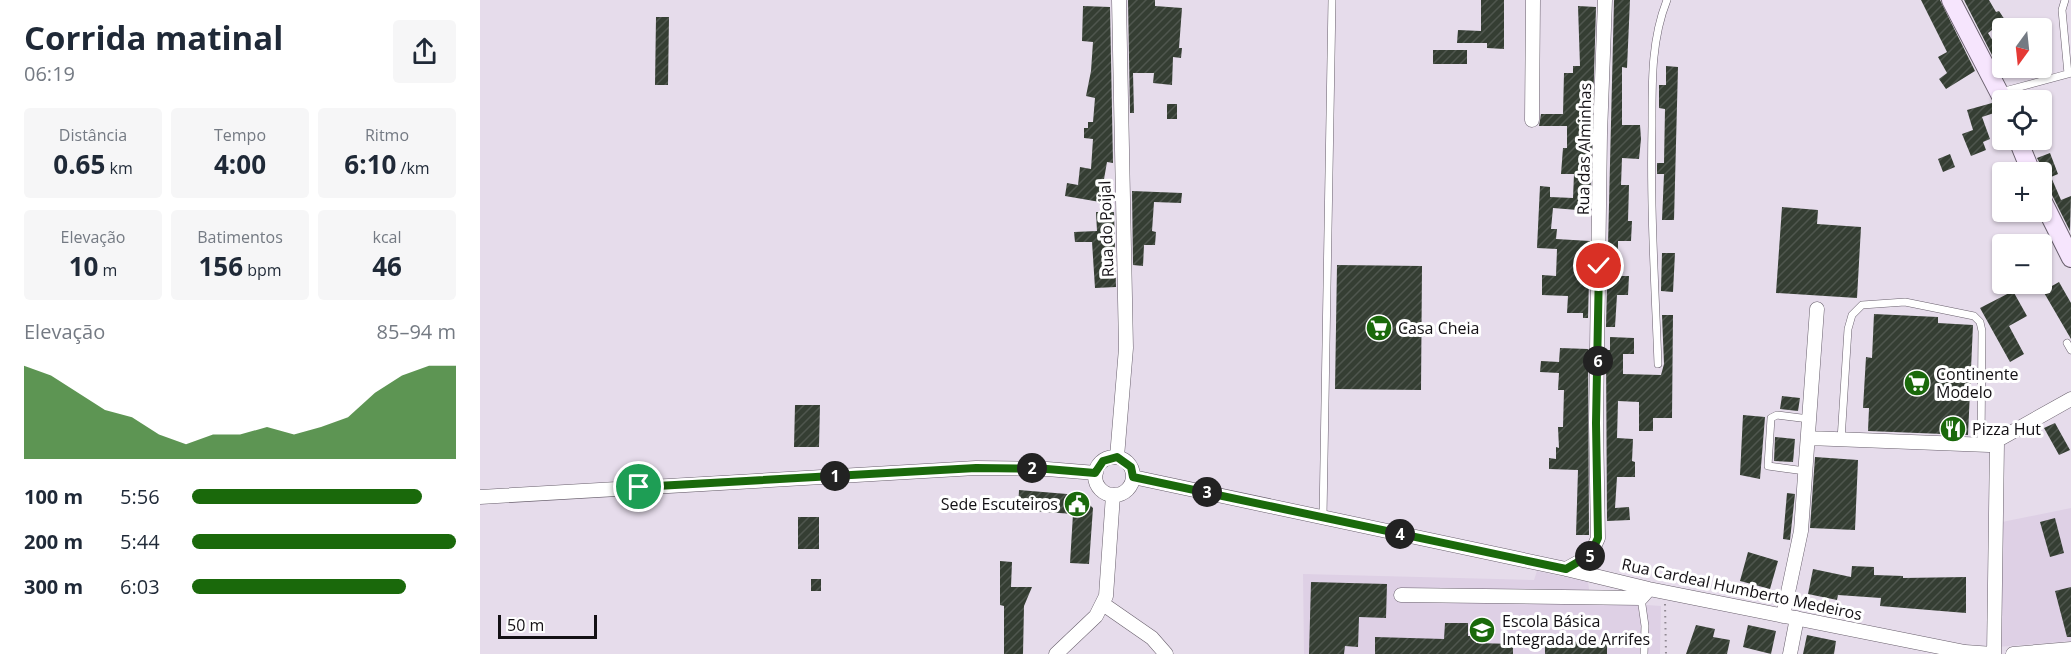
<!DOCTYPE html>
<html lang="pt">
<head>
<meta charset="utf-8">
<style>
  body { margin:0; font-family:"Open Sans",sans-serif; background:#f6f6f7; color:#1f2937; height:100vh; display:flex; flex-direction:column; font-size:22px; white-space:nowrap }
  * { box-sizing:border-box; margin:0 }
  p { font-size:20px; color:#747a83 }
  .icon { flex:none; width:33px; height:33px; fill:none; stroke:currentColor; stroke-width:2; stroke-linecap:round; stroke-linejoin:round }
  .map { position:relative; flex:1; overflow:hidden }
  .drawer { display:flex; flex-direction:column; background:#fff; width:480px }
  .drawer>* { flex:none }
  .needle { width:39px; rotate:195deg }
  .buttons { position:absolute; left:1512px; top:18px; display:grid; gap:12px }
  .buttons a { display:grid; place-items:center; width:60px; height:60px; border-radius:6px; background:#fff; box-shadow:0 2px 4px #0004; font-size:30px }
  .scale { position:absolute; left:18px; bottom:15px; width:99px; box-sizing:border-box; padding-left:6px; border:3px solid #131014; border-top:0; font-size:16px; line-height:21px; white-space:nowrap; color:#131014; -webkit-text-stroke:4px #fff; paint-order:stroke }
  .pin { position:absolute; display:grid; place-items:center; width:51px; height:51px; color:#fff; margin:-26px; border:3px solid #fff; border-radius:50%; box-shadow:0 2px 6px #0007 }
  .km { position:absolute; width:30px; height:30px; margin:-15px; border-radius:50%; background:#222; color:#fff; font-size:16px; line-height:30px; text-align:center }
  .round { display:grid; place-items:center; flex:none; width:63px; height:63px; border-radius:6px; background:#f6f6f7 }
  .summary { display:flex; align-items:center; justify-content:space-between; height:102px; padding:0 24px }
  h1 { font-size:33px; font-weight:700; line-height:45px }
  .metrics { display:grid; grid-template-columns:repeat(3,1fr); gap:9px; height:102px; padding:6px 24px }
  .metrics div { display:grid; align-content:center; border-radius:6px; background:#f6f6f7; text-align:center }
  .metrics b { font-size:26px; font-weight:700 }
  .metrics small { font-size:16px; font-weight:400 }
  .metrics p { font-size:16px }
  .chart { height:168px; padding:12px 24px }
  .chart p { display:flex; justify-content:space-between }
  .chart svg { width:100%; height:108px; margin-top:6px; fill:#1a690b; opacity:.7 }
  ul { padding:0 24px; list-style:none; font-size:20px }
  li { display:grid; grid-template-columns:96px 72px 1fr; align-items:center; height:45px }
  li i { height:15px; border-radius:8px; background:#1a690b }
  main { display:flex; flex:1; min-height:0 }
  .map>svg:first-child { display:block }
  .built { fill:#ded0e5 }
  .building { fill:url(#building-hatch) }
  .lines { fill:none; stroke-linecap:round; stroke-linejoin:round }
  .lane-casing { stroke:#685f6c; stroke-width:8 }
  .street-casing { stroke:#685f6c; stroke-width:15 }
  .secondary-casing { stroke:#685f6c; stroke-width:20 }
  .path { stroke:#8f8892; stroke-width:2; stroke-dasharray:1.5 4.5; stroke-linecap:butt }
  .lane { stroke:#fff; stroke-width:7 }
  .street { stroke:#fff; stroke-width:14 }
  .secondary { stroke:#f6e5fd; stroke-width:18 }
  .route-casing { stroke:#fff; stroke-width:12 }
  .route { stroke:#1a690b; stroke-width:8 }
  .labels { text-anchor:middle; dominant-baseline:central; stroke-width:6; stroke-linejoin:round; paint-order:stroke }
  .street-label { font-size:16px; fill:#131014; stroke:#fff }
  .poi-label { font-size:16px; fill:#131014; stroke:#fff; text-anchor:start }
</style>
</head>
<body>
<main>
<section class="drawer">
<div class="summary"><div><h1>Corrida matinal</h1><p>06:19</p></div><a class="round"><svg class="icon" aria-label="share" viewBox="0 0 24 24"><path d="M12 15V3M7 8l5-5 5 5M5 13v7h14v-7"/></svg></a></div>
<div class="metrics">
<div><p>Distância</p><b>0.65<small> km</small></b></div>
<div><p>Tempo</p><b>4:00</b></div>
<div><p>Ritmo</p><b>6:10<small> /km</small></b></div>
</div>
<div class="metrics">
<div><p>Elevação</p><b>10<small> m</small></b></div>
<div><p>Batimentos</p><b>156<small> bpm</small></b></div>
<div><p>kcal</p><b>46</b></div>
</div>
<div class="chart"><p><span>Elevação</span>85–94 m</p>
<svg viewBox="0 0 160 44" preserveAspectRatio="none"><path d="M0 44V6L10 10L20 17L30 24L40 27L50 34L60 38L70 34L80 34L90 31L100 34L110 31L120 27L130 17L140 10L150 6L160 6V44z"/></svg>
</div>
<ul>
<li><b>100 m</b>5:56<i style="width:87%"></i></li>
<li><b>200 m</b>5:44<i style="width:100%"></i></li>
<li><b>300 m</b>6:03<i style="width:81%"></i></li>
</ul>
</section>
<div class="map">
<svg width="1591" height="654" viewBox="0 0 1591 654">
  <defs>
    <pattern id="building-hatch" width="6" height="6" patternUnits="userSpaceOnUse" patternTransform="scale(1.5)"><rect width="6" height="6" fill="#353e33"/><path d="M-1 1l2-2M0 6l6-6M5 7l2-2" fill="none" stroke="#4f564e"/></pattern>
  </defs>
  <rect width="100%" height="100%" fill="#e6dceb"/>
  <!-- built -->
  <path class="built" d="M1591,508V641L1517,647L1522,522Z
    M1057,571L1108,582L1111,601L1181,606L1180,654H824L823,574L1054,580Z"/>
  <!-- building -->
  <path class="building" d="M648,0H675V6L702,8L699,48H702L701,58L693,57L692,85L673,83L674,73H653L654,113H650Z
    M1001,0H1024V49L1007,48V43H977L978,30L1001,31Z
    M1134,0H1150L1147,68L1142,67V125H1160L1161,139L1159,159L1142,158L1141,185H1149L1148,221H1152L1151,241H1138V276H1149L1148,295H1137L1135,327H1126Z
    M1441,0H1460L1495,71L1466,89L1459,79L1467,73L1458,57L1467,52Z
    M1484,0H1509L1516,12L1519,11L1525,20L1508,33L1519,51L1512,55Z
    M603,6L630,7L633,163L627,162L620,202L585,196L587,183L598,185L600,167L611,169L613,139L604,138V128H608V122H613L615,98L606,96L611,71L613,42L602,41Z
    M1098,6L1116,7L1110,211L1073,208L1071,229H1077L1076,239L1110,241L1108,318H1103V313H1087L1088,296L1062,295V275L1076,276L1077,249L1057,248L1060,186L1070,187V197L1093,198L1094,174H1081L1083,148H1087V126H1059L1061,114H1083L1084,73H1093V66H1100Z
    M176,17H189L188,85H175Z
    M953,50H987V64H953Z
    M1186,66L1198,67L1194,220H1182L1184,174H1177V163H1184L1185,109L1179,108V85H1186Z
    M1512,103L1517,112L1502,117L1510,139L1503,142L1506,150L1491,156L1482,134L1493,130L1487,110Z
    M687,104H697V119H687Z
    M1570,153L1578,174L1571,177L1581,200L1591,196L1590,231L1572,195L1562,185V168L1557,158Z
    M1470,154L1475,167L1463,172L1458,159Z
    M652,191L702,193L701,203L674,202L672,231L676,232L675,245H664L663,266L653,265Z
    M1302,207L1338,210L1337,224L1381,227L1377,298L1296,293Z
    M616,212H634L636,287L615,288L612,242H595L594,232L617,231Z
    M1182,253H1195L1193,292L1181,291Z
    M857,265L942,266L941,390L855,389Z
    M1579,282L1591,303V339L1563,291Z
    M1533,291L1547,316L1529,326L1544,354L1530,362L1500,308Z
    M1394,314L1458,317V323L1493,325L1488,435L1388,431L1389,408H1383L1386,357L1392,358Z
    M1182,315H1193L1192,418H1173V431H1159V402L1138,401L1137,438L1153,439L1152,461L1155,462V477H1137L1135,508L1149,507L1150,520L1127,521L1126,350H1130V337L1154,338V354H1143V374L1181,375L1184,364Z
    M1080,348L1108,349L1109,535H1096L1098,470L1069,469V458L1076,459V447L1079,448L1078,427H1083L1084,390H1078L1079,373L1060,372L1061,361L1079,362Z
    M1302,396L1320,398L1318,411L1300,409Z
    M315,405H340L339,447H314Z
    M1263,415L1285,417L1280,479L1260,475Z
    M1575,423L1590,450L1579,455L1564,428Z
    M1295,437L1315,439L1313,462L1294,461Z
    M1335,457L1378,460L1375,530L1330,528Z
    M539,490L599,495L613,508L609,564L590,563L593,514L538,510Z
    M1307,493L1315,494L1310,540L1303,539Z
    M318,517H339V549H318Z
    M1575,518L1584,553L1570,557L1560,522Z
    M1268,552L1298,561L1290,589L1260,581Z
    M520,561L532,562L531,587H552L544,606L543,654H524V606L520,605Z
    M1372,566L1394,567V575L1423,576V578L1486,577V613L1400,606L1401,598L1358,595L1357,600L1328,594L1333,569L1371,577Z
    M331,579H341V591H331Z
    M831,582L907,584L906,618L879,617L878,647L865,646L864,654H829Z
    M1591,587V637H1587L1575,591Z
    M965,623H988V636H996V643L1033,644V654H895V637L964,639Z
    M1216,625L1235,629L1233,637L1250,640L1247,654H1206Z
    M1268,625L1296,631L1291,654L1263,647Z
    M1327,635L1356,641L1354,654H1323Z
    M1065,640L1127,643V654H1065Z"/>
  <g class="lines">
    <defs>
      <path id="lane" d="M1585,0L1582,10L1588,74
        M1521,92L1591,73
        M1587,343L1591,350
        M1178,364C1175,285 1170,205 1172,126C1172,83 1171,40 1187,0
        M1361,440L1368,329L1372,315L1382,305L1425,302L1494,316L1500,322L1502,331L1501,445
        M1325,471L1288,466L1291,418L1297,415L1329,419
        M843,517L852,0
        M1161,598L1165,626L1164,654"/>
      <path id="street" d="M1052,120L1053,0
        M1328,438L1509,445L1591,399
        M637,457L646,348L639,0
        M615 476a19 19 0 1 1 38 0a19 19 0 1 1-38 0Z
        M653,477L1086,569L1169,589L1485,652L1513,654
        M0,497L496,468L567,469L616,473
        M1086,569L1110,556L1118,538L1116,423L1120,134L1125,0
        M921,595L1161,598L1169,589
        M623,604L672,638L686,654
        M1303,616L1321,531L1337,309
        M576,654L616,616L626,596L633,495
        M1310,654L1317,618
        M1514,654L1517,443
        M1533,654L1591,649"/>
      <path id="secondary" d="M1471,0L1523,100
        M1538,140L1551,172
        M1562,200L1591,258"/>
    </defs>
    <!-- lane casing -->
    <use href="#lane" class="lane-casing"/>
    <!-- street casing -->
    <use href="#street" class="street-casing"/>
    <!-- secondary casing -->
    <use href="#secondary" class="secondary-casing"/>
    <!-- path -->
    <path class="path" d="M1185,604L1186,654"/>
    <!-- lane -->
    <use href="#lane" class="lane"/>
    <!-- street -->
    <use href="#street" class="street"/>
    <!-- secondary -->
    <use href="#secondary" class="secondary"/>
  </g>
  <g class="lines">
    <defs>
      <path id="route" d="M159,487L496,468L567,469L615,473L623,461L637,457L651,467L653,477L1086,569L1110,555L1118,538L1116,423L1119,266"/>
    </defs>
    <!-- route casing -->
    <use href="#route" class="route-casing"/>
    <!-- route -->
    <use href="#route" class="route"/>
  </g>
  <!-- icons -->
  <defs>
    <symbol id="supermarket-disc" viewBox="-11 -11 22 22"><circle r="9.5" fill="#1a690b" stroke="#fff"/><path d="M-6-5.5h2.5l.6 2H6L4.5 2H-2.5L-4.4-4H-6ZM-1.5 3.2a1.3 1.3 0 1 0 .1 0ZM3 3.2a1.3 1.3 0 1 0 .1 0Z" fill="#fff"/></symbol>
    <symbol id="restaurant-disc" viewBox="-11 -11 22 22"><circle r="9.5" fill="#1a690b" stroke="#fff"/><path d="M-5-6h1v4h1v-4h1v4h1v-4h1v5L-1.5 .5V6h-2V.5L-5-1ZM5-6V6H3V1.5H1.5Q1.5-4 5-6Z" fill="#fff"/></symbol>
    <symbol id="civic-disc" viewBox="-11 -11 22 22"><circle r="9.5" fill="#1a690b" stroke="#fff"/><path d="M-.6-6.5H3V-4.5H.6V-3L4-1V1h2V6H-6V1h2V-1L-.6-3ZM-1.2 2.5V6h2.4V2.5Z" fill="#fff"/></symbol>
    <symbol id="school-disc" viewBox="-11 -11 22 22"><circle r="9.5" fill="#1a690b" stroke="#fff"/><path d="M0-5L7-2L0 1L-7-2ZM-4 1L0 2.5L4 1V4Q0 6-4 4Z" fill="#fff"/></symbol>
  </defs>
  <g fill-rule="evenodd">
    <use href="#supermarket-disc" x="884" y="313" width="30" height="30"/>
    <use href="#supermarket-disc" x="1422" y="368" width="30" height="30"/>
    <use href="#restaurant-disc" x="1458" y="414" width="30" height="30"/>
    <use href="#civic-disc" x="582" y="489" width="30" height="30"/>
    <use href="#school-disc" x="987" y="615" width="30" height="30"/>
  </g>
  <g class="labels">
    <!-- street labels -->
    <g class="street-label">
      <text transform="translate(1104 149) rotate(-89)">Rua das Alminhas</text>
      <text transform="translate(626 229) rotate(-92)">Rua do Poijal</text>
      <text transform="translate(1262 589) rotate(12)">Rua Cardeal Humberto Medeiros</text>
    </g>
    <!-- poi labels -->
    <g class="poi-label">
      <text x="918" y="328">Casa Cheia</text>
      <text x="1456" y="374">Continente<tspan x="1456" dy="18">Modelo</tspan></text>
      <text x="1492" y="429">Pizza Hut</text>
      <text x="578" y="504" text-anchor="end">Sede Escuteiros</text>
      <text x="1022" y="621">Escola Básica<tspan x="1022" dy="18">Integrada de Arrifes</tspan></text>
    </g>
  </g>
</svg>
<div class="buttons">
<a><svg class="needle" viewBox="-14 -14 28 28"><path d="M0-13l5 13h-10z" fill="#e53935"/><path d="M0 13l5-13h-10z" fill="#747a83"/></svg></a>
<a><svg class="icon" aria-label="locate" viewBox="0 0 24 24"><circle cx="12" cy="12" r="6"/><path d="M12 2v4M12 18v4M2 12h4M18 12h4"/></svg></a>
<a>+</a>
<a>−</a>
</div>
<div class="scale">50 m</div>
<div class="pin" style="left:159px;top:487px;background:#1e9e55"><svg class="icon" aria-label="arrive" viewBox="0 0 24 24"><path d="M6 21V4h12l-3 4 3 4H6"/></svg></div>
<div class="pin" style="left:1119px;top:266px;background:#d93025"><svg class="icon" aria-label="check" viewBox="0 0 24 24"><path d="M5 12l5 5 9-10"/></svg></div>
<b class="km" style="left:355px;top:476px">1</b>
<b class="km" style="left:552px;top:468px">2</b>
<b class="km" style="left:727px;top:492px">3</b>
<b class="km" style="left:920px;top:534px">4</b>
<b class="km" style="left:1110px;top:556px">5</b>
<b class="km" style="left:1118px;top:361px">6</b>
</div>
</main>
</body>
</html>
